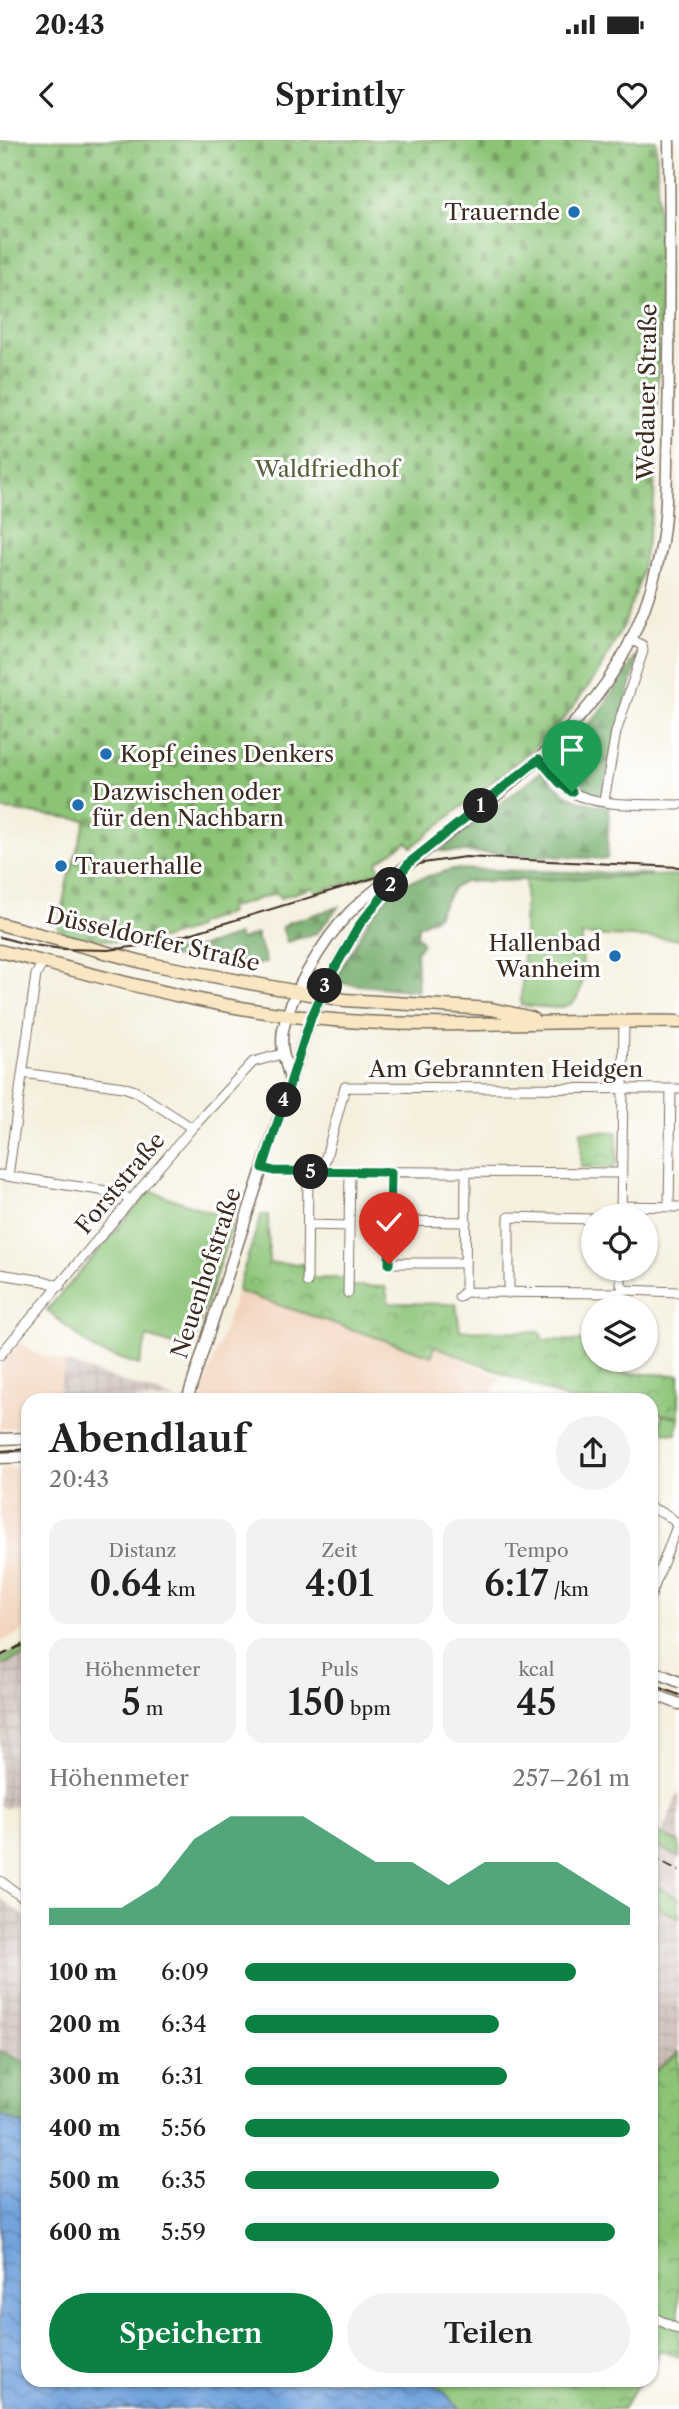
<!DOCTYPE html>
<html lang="de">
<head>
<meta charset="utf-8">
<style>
  body { margin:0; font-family:"Libre Caslon Text",serif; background:#f2f2f2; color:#222; height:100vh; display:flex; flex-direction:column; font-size:26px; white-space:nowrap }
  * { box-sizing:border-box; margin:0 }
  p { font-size:23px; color:#767676 }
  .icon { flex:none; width:38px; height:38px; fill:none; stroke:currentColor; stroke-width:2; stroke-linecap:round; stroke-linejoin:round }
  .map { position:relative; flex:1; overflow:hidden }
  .drawer { position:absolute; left:21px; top:1253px; width:637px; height:994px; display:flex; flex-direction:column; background:#fff; border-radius:21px; box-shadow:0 2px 5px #0004 }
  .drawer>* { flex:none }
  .buttons { position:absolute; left:581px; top:1064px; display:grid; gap:14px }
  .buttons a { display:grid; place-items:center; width:77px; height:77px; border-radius:50%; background:#fff; box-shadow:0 2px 5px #0004; font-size:35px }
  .pin { position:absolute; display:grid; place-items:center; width:60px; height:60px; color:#fff; margin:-72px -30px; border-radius:50% 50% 50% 0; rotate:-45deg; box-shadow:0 0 7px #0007 }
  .pin .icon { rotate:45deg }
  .km { position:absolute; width:35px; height:35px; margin:-18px; border-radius:50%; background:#222; color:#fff; font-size:19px; line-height:35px; text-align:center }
  .round { display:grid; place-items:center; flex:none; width:74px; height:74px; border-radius:37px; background:#f2f2f2 }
  .overview { display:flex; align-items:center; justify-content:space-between; height:119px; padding:0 28px }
  h1 { font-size:38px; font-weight:600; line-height:52px }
  .figures { display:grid; grid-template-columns:repeat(3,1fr); gap:10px; height:119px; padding:7px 28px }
  .figures div { display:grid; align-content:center; border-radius:18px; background:#f2f2f2; text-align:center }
  .figures b { font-size:35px; font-weight:600 }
  .figures small { font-size:19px; font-weight:400 }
  .figures p { font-size:19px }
  .chart { height:196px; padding:14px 28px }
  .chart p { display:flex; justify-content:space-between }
  .chart svg { width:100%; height:126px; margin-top:7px; fill:#0b8043; opacity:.7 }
  .action { display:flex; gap:14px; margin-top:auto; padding:14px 28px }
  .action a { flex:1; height:80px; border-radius:42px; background:#0b8043; color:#fff; font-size:28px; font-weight:600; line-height:80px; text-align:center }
  .action a+a { background:#f2f2f2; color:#222 }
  ul { padding:0 28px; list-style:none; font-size:23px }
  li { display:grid; grid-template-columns:112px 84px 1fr; align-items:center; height:52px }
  li i { height:18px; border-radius:9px; background:#0b8043 }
  .status { display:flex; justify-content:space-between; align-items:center; height:49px; padding:0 35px; background:#fff; direction:ltr }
  .status svg { height:19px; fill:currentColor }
  header { display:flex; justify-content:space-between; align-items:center; height:91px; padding:0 28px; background:#fff; font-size:32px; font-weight:600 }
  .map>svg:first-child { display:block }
  .built { fill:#f2d4be }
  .industrial { fill:url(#industrial-grid) }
  .railway { fill:#cfc0ba }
  .green { fill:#8cc477; stroke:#64774a; stroke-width:2 }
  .forest { fill:url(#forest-firs); stroke:#566a43; stroke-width:2 }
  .cemetery { fill:url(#cemetery-stones); stroke:#64774a; stroke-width:2 }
  .park { fill:url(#park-crowns); stroke:#64774a; stroke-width:2 }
  .water { fill:url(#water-waves); stroke:#57677e; stroke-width:2 }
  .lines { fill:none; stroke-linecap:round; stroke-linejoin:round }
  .minor-casing { stroke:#7c6f61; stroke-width:11 }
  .tertiary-casing { stroke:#7c6f61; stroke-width:13 }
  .secondary-casing { stroke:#7c6f61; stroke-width:15 }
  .minor { stroke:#fff; stroke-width:9 }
  .tertiary { stroke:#fff; stroke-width:10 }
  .secondary { stroke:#f9e7c3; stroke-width:12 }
  .tram { stroke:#3b2a1e; stroke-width:2 }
  .rail { stroke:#3b2a1e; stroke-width:2.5; stroke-dasharray:10 5; stroke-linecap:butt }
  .route-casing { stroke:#fff; stroke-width:14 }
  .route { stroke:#0b8043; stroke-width:9 }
  .poi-dot { fill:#1f6fb2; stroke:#fff; stroke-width:2.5 }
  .labels { text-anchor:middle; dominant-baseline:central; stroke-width:6; stroke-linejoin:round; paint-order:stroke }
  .poi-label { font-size:23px; fill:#3b2a1e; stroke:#fff; text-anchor:start }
  .street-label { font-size:23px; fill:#3b2a1e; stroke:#fff }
  .park-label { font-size:23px; fill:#57603d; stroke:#fff }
</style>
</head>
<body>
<div class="status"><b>20:43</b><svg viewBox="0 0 49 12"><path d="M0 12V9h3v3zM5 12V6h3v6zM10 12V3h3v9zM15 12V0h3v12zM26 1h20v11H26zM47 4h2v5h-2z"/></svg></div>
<header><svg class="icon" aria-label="back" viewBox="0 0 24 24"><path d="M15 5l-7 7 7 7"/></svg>Sprintly<svg class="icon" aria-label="heart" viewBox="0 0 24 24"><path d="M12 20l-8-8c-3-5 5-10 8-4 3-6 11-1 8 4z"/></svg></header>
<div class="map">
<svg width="679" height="2269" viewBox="0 0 679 2269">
  <defs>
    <pattern id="industrial-grid" width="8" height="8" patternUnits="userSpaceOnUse" patternTransform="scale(1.75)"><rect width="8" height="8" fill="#cfc0ba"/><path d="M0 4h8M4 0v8" fill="none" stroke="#b3a59f"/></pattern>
    <pattern id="forest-firs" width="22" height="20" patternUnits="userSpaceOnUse" patternTransform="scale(1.75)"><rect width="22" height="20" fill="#71aa68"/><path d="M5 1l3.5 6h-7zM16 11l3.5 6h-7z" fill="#5e8b55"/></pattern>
    <pattern id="cemetery-stones" width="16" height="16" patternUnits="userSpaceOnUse" patternTransform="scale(1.75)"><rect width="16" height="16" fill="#8cc477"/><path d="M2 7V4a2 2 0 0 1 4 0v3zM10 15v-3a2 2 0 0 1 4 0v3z" fill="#749f61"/></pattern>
    <pattern id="park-crowns" width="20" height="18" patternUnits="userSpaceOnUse" patternTransform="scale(1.75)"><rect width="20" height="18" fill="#8cc477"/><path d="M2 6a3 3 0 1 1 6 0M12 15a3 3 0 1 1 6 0" fill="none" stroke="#749f61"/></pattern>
    <pattern id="water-waves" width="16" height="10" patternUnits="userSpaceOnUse" patternTransform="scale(1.75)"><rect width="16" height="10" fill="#73a4dd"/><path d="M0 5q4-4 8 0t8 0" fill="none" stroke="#6086b3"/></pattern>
  </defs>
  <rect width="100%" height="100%" fill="#fff"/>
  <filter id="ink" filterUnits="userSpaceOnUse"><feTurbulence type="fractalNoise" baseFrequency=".0143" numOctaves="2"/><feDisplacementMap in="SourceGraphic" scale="14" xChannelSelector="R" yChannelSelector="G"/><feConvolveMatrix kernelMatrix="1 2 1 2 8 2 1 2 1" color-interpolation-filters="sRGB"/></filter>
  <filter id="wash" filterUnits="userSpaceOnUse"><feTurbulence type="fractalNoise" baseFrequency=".00686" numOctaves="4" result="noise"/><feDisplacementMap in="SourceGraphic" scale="28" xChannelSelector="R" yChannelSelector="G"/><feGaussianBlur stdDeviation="1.57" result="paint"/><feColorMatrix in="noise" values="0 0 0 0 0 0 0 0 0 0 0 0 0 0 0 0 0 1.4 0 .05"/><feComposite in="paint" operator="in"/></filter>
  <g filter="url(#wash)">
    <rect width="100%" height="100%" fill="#f5f0de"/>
    <!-- built -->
    <path class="built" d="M237,1151L432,1215L435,1206L499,1238L490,1260H200Z
      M21,1201L32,1212L67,1223L54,1260H28V1288H0V1224Z
      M28,1326V1489L0,1503V1329Z"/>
    <!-- industrial -->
    <path class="industrial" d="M67,1223L175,1259V1260H54Z
      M28,1510V1670L16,1666L5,1668L0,1665V1524Z
      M679,1651V1703L661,1695Z
      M651,1744L679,1758V1912L651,1934Z
      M0,1758L28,1779V1924L0,1911Z"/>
    <!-- railway -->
    <path class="railway" d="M651,1703L679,1717V1758L651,1744Z"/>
    <!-- green -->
    <path class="green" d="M679,735V799L582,795C581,814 590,860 566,866C553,870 534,866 521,865L526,740Z
      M150,1051L234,1080L191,1210L147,1197L139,1225L96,1211L47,1170Z
      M662,1275L679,1278L676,1294L659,1291Z
      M28,1505V1513L0,1526V1519Z
      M651,1689L679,1703V1717L651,1703Z
      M651,1744L679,1758V1778L651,1764Z"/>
    <!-- forest -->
    <path class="forest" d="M640,510L602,654C580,650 569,639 555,623L600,571Z
      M542,631C563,657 576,662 609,667L607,719L440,711Z
      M453,729L650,734V736L464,742L453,748L436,777L418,786L417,796L423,803L416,812L418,851L341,843L337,835L371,777L397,745Z
      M338,767L317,793L287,802L282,787L287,785V783Z
      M257,794V801L260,803L266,822L257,825L225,820L213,824L167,816V812L204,806L238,795L240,800Z
      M0,1911L28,1924V1987L0,1975Z"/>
    <!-- cemetery -->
    <path class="cemetery" d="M0,0H656L660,160L654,362L640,440L623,486L598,533L566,576L534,608L412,707L407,702L377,722L380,732L316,753L313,747L280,758L277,753L229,768L230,773L197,784V788L162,799L119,802L57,793L67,742L86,680L0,669Z"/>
    <!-- park -->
    <path class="park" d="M581,991L617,992V1024L612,1028L581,1027Z
      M261,1075H268L269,1123L303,1124L309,1138H344L352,1146L385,1147L389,1163L456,1164L460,1190L540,1192L543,1200L593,1201V1220H622L621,1233L679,1235V1277L651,1272V1260H569L435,1206L432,1216L237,1151Z
      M679,1912V2100L677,2105L679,2106V2217L660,2210L651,2224V1934Z
      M424,2240H561L571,2246L575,2240H641L622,2269H460L442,2250Z"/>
    <!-- water -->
    <path class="water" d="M0,1975L28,1987V2240H424L442,2250L460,2269H0Z"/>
  </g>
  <g filter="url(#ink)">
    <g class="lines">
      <defs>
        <path id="minor" d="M539,619C549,630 558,643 570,651C597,668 648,664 679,665
          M604,661L616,592L643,511L642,505L632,500
          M23,933L123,947L135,951L192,988
          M263,1028L274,1031L622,1033
          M322,1032L345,947L679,949
          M391,1032L389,1123H465
          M0,1035L120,1053L131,1061
          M8,1036L36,835L43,822
          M621,1066L679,1067
          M669,1066L671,949
          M621,1076L624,882
          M390,1081L466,1082
          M308,1085L349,1086
          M621,1129V1144L624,1150
          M0,1134L44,1141L60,1146
          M307,1142L308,1032
          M465,1152L466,1032
          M348,1153L350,1032
          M509,1153V1077L593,1079
          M459,1157L465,1152L619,1153L624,1150L679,1152
          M0,1215L192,988L253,922L282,914
          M651,1368C661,1373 673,1375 677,1386L651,1455
          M0,1741L28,1761
          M651,2176L679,2190"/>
        <path id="tertiary" d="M290,938C285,922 280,907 283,890C291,853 324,799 350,772C368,754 389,739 409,724C468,677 533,632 582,574C618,533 643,483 656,430C669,383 666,332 668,284C670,189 670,95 669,0
          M187,1260L311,878C333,828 358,782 395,740
          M0,1299L28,1298
          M0,1318L28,1317
          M651,1530L679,1542
          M651,1553L679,1564"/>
        <path id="secondary" d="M0,784L150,824L298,852L345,860L491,869L532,878
          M0,811C103,837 206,867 312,878C434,891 556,879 679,882"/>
      </defs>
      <!-- minor casing -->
      <use href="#minor" class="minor-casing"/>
      <!-- tertiary casing -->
      <use href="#tertiary" class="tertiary-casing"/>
      <!-- secondary casing -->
      <use href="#secondary" class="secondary-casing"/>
      <!-- minor -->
      <use href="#minor" class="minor"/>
      <!-- tertiary -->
      <use href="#tertiary" class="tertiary"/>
      <!-- secondary -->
      <use href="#secondary" class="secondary"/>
      <!-- tram -->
      <path class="tram" d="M0,797L26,804L62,809L108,810L139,806L186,795L423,723L465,717L679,727
        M0,1311L28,1309
        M651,1544L679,1555"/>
      <!-- rail -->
      <path class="rail" d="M0,1516L28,1502
        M651,1717L679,1731"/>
    </g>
  </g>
  <g class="lines" filter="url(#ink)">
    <defs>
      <path id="route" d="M389,1124L391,1032L274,1031L263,1028L311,878L328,840L360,784L410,722L539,619L560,643L572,652"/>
    </defs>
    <!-- route casing -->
    <use href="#route" class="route-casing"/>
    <!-- route -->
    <use href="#route" class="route"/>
  </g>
  <!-- markers -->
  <g class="poi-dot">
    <circle cx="574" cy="72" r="7"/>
    <circle cx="106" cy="614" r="7"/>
    <circle cx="78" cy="665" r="7"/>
    <circle cx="61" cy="726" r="7"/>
    <circle cx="615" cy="816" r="7"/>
  </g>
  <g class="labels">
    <!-- poi labels -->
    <g class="poi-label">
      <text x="560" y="72" text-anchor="end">Trauernde</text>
      <text x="120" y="614">Kopf eines Denkers</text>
      <text x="92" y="652">Dazwischen oder<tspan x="92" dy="26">für den Nachbarn</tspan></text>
      <text x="75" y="726">Trauerhalle</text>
      <text x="601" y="803" text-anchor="end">Hallenbad<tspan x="601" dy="26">Wanheim</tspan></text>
    </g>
    <!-- street labels -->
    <g class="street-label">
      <text transform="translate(647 252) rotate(-89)">Wedauer Straße</text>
      <text transform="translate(153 799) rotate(13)">Düsseldorfer Straße</text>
      <text x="506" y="929">Am Gebrannten Heidgen</text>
      <text transform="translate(120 1043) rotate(-50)">Forststraße</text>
      <text transform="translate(206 1133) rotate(-72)">Neuenhofstraße</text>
    </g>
    <!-- park labels -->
    <g class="park-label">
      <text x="327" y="329">Waldfriedhof</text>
    </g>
  </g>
</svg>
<div class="buttons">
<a><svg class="icon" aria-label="locate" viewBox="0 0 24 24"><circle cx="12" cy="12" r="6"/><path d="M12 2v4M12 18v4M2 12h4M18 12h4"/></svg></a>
<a><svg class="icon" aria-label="layers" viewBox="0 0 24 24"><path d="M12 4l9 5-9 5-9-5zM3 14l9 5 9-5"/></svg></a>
</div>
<div class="pin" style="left:572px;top:652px;background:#1e9e55"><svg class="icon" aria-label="arrive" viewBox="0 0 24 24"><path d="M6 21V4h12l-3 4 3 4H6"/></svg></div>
<div class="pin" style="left:389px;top:1124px;background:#d93025"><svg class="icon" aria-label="check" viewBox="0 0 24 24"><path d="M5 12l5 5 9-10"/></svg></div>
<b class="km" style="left:481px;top:666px">1</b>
<b class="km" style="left:391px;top:745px">2</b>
<b class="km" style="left:325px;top:846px">3</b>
<b class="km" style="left:284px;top:960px">4</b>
<b class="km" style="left:311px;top:1032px">5</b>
<section class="drawer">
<div class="overview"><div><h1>Abendlauf</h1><p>20:43</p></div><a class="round"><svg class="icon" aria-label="share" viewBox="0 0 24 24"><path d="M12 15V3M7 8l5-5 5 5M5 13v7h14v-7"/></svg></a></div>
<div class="figures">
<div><p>Distanz</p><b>0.64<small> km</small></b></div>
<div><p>Zeit</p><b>4:01</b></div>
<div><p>Tempo</p><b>6:17<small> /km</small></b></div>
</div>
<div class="figures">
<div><p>Höhenmeter</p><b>5<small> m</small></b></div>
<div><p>Puls</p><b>150<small> bpm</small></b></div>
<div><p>kcal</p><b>45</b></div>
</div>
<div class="chart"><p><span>Höhenmeter</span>257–261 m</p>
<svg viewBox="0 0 160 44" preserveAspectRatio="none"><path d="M0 44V38L10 38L20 38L30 30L40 14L50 6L60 6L70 6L80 14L90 22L100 22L110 30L120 22L130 22L140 22L150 30L160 38V44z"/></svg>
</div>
<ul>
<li><b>100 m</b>6:09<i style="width:86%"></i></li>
<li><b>200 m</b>6:34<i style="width:66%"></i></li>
<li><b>300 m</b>6:31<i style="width:68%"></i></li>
<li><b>400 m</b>5:56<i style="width:100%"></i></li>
<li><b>500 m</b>6:35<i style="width:66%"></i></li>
<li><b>600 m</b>5:59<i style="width:96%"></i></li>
</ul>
<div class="action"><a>Speichern</a><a>Teilen</a></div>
</section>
</div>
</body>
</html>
